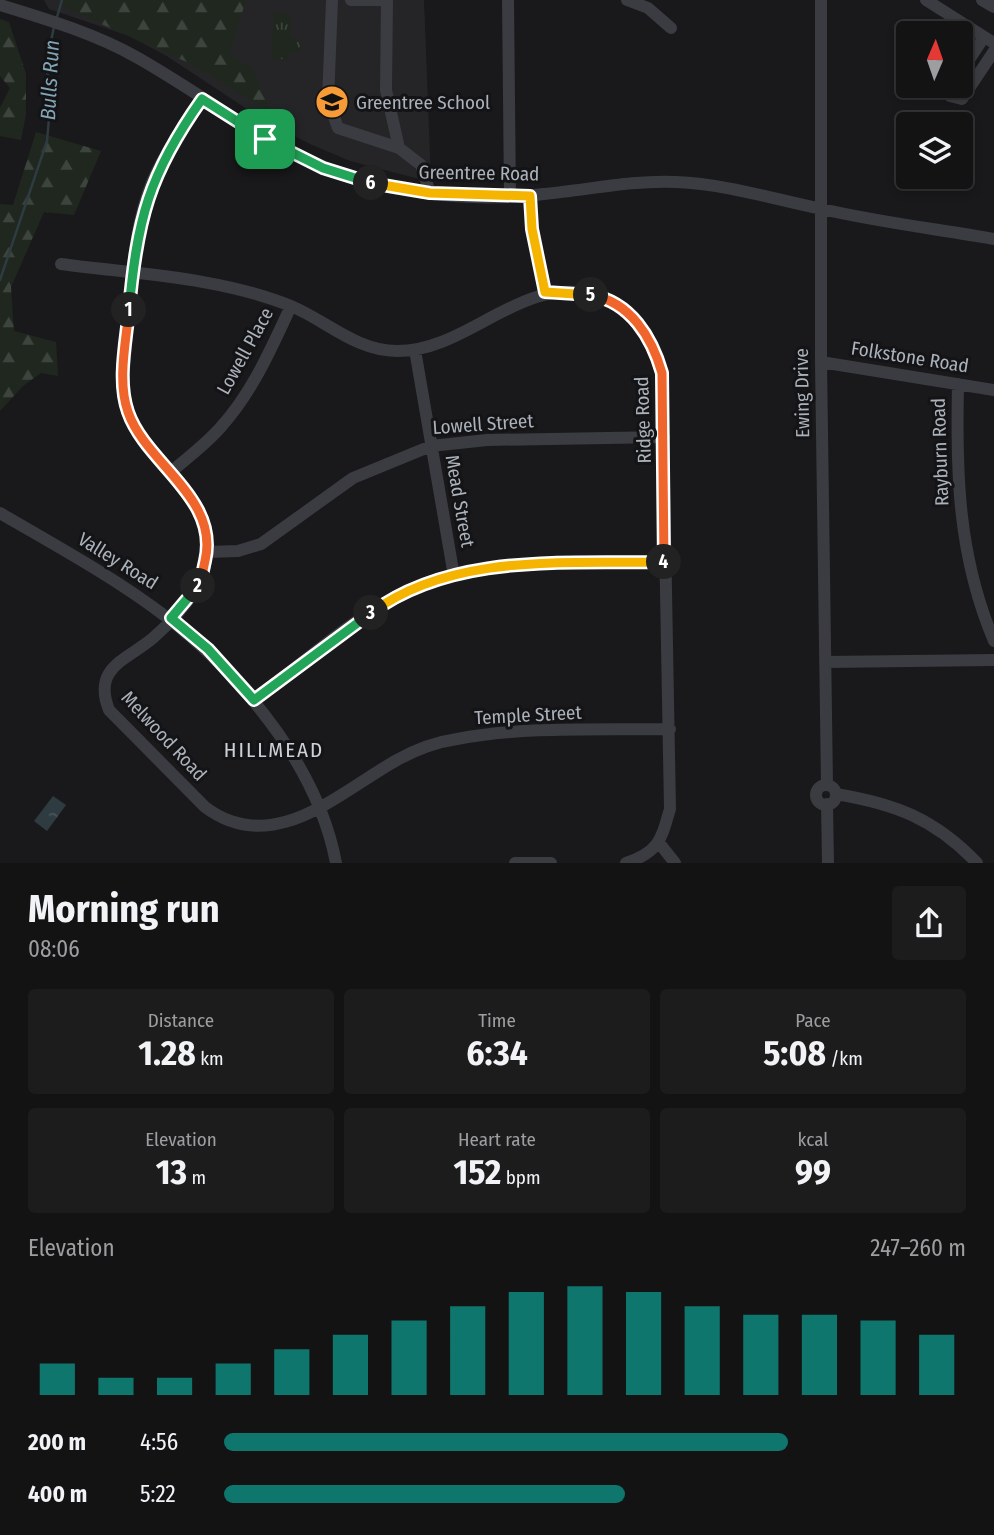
<!DOCTYPE html>
<html lang="en">
<head>
<meta charset="utf-8">
<style>
  body { margin:0; font-family:"Fira Sans Condensed",sans-serif; background:#1c1c1d; color:#f1f3f6; height:100vh; display:flex; flex-direction:column; font-size:26px; white-space:nowrap }
  * { box-sizing:border-box; margin:0 }
  p { font-size:23px; color:#9d9ea0 }
  .icon { flex:none; width:38px; height:38px; fill:none; stroke:currentColor; stroke-width:2; stroke-linecap:round; stroke-linejoin:round }
  .map { position:relative; height:863px; overflow:hidden }
  .drawer { display:flex; flex-direction:column; background:#131314; flex:1 }
  .drawer>* { flex:none }
  .needle { width:46px; rotate:2deg }
  .fabs { position:absolute; left:896px; top:21px; display:grid; gap:14px }
  .fabs a { display:grid; place-items:center; width:77px; height:77px; border-radius:7px; background:#131314; box-shadow:0 4px 10px #0003,0 0 0 2px #323234; font-size:35px }
  .pin { position:absolute; display:grid; place-items:center; width:60px; height:60px; color:#fff; margin:-30px; border-radius:14px; box-shadow:0 4px 10px #0006 }
  .km { position:absolute; width:35px; height:35px; margin:-18px; border-radius:50%; background:#222; color:#fff; font-size:19px; line-height:35px; text-align:center }
  .round { display:grid; place-items:center; flex:none; width:74px; height:74px; border-radius:7px; background:#1c1c1d }
  .summary { display:flex; align-items:center; justify-content:space-between; height:119px; padding:0 28px }
  h1 { font-size:38px; font-weight:700; line-height:52px }
  .stats { display:grid; grid-template-columns:repeat(3,1fr); gap:10px; height:119px; padding:7px 28px }
  .stats div { display:grid; align-content:center; border-radius:7px; background:#1c1c1d; text-align:center }
  .stats b { font-size:35px; font-weight:700 }
  .stats small { font-size:19px; font-weight:400 }
  .stats p { font-size:19px }
  .chart { height:196px; padding:14px 28px }
  .chart p { display:flex; justify-content:space-between }
  .chart svg { width:100%; height:126px; margin-top:7px; stroke:#0f766e; stroke-width:6 }
  ul { padding:0 28px; list-style:none; font-size:23px }
  li { display:grid; grid-template-columns:112px 84px 1fr; align-items:center; height:52px }
  li i { height:18px; border-radius:9px; background:#0f766e }
  .map>svg:first-child { display:block }
  .built { fill:#252528 }
  .forest { fill:url(#forest-firs) }
  .park { fill:url(#park-tufts) }
  .water { fill:url(#water-ripples) }
  .lines { fill:none; stroke-linecap:round; stroke-linejoin:round }
  .stream { stroke:#2e3b40; stroke-width:2.5 }
  .minor { stroke:#3a3c41; stroke-width:12 }
  .split-1-casing { stroke:#fff; stroke-width:14 }
  .split-2-casing { stroke:#fff; stroke-width:14 }
  .split-3-casing { stroke:#fff; stroke-width:14 }
  .split-4-casing { stroke:#fff; stroke-width:14 }
  .split-5-casing { stroke:#fff; stroke-width:14 }
  .split-6-casing { stroke:#fff; stroke-width:14 }
  .split-7-casing { stroke:#fff; stroke-width:14 }
  .split-1 { stroke:#22a559; stroke-width:9 }
  .split-2 { stroke:#f0652b; stroke-width:9 }
  .split-3 { stroke:#22a559; stroke-width:9 }
  .split-4 { stroke:#f5b400; stroke-width:9 }
  .split-5 { stroke:#f0652b; stroke-width:9 }
  .split-6 { stroke:#f5b400; stroke-width:9 }
  .split-7 { stroke:#22a559; stroke-width:9 }
  .labels { text-anchor:middle; dominant-baseline:central; stroke-width:6; stroke-linejoin:round; paint-order:stroke }
  .poi-label { font-size:19px; fill:#abb2bb; stroke:#141416; text-anchor:start }
  .street-label { font-size:19px; fill:#abb2bb; stroke:#141416 }
  .water-label { font-size:21px; font-style:italic; fill:#82a5b6; stroke:#141416 }
  .neighbourhood-label { font-size:21px; letter-spacing:2px; fill:#ccd1d7; stroke:#141416 }
</style>
</head>
<body>
<div class="map">
<svg width="994" height="863" viewBox="0 0 994 863">
  <defs>
    <pattern id="forest-firs" width="22" height="20" patternUnits="userSpaceOnUse" patternTransform="scale(1.75)"><rect width="22" height="20" fill="#1f271f"/><path d="M5 1l3.5 6h-7zM16 11l3.5 6h-7z" fill="#3d443e"/></pattern>
    <pattern id="park-tufts" width="24" height="20" patternUnits="userSpaceOnUse" patternTransform="scale(1.75)"><rect width="24" height="20" fill="#1f271f"/><path d="M3 7l-1-3M5 7V3M7 7l1-3M15 17l-1-3M17 17v-4M19 17l1-3" fill="none" stroke="#3d443e"/></pattern>
    <pattern id="water-ripples" width="26" height="14" patternUnits="userSpaceOnUse" patternTransform="scale(1.75)"><rect width="26" height="14" fill="#2e3b40"/><path d="M2 4q2-2 4 0t4 0M15 11q2-2 4 0t4 0" fill="none" stroke="#4a555a"/></pattern>
  </defs>
  <rect width="100%" height="100%" fill="#19191b"/>
  <!-- built -->
  <path class="built" d="M44,0H424L431,182L350,161L310,144L265,121L165,55L129,36L49,9Z"/>
  <!-- forest -->
  <path class="forest" d="M58,0H246L229,55L252,68L271,113L189,63L70,10Z
    M0,19L9,22L26,74V114L21,140L0,136V108L10,88L0,76Z
    M36,132L101,151L74,215L44,212L11,287L14,331L56,342L58,376L41,373L23,386L0,411V204L13,205Z"/>
  <!-- park -->
  <path class="park" d="M274,13L291,14L290,38L300,39V52H290L289,59H271Z"/>
  <!-- water -->
  <path class="water" d="M53,796L66,805L47,831L34,821Z"/>
  <g class="lines">
    <!-- stream -->
    <path class="stream" d="M57,17L62,0
      M0,280L47,141L51,96L46,64L54,27"/>
    <!-- minor -->
    <path class="minor" d="M332,0L328,100L338,128L399,148L421,165L430,193
      M351,0H387L386,90L399,148
      M508,0L510,197
      M627,0L648,8L671,28
      M821,0V362L827,785
      M926,0L994,43
      M982,0L994,7
      M0,5C46,19 96,34 138,58C216,102 283,160 371,183C426,197 488,201 544,194C588,190 632,180 676,182C726,184 773,199 822,209C878,222 937,229 994,239
      M961,72L984,37
      M952,86L950,96L962,99L994,51
      M202,99C184,125 166,151 153,180C133,227 132,282 127,332C126,352 122,374 124,395C125,410 133,426 142,439C166,476 208,501 207,550C207,584 177,617 153,638C127,660 92,667 109,710L205,807C273,858 338,793 397,760C415,750 436,742 457,739C527,726 599,730 670,729
      M530,196L532,229L546,292
      M61,264C136,274 219,277 291,306C327,321 356,351 397,351C470,351 521,273 597,296C634,307 652,339 662,373L670,809C661,840 659,852 626,863
      M415,350L454,576
      M821,362L994,390
      M958,384C956,474 958,556 994,641
      M171,472C187,458 206,444 220,428C252,393 271,349 291,306
      M0,513C113,579 199,622 278,733C306,773 327,815 336,863
      M208,552L238,551L261,544L353,478L431,446L487,440L664,437
      M825,662L994,660
      M254,700C306,661 358,612 417,587C495,555 585,564 667,562
      M816 795a10 10 0 1 1 20 0a10 10 0 1 1-20 0Z
      M836,794C896,804 935,819 977,863
      M827,804L828,863
      M660,844L675,863
      M515,863H551"/>
  </g>
  <g class="lines">
    <defs>
      <path id="split-1" d="M129,310C137,219 149,174 202,99L265,139"/>
      <path id="split-2" d="M129,310C126,342 117,381 128,412C146,464 220,498 205,561C203,569 202,579 198,586"/>
      <path id="split-3" d="M198,586L171,618L208,649L254,700L371,613"/>
      <path id="split-4" d="M371,613C453,552 568,564 664,562"/>
      <path id="split-5" d="M591,295C631,302 652,338 662,373L664,562"/>
      <path id="split-6" d="M371,183L430,193L530,196L532,229L545,292L591,295"/>
      <path id="split-7" d="M265,139L323,168L371,183"/>
    </defs>
    <!-- split-1 casing -->
    <use href="#split-1" class="split-1-casing"/>
    <!-- split-2 casing -->
    <use href="#split-2" class="split-2-casing"/>
    <!-- split-3 casing -->
    <use href="#split-3" class="split-3-casing"/>
    <!-- split-4 casing -->
    <use href="#split-4" class="split-4-casing"/>
    <!-- split-5 casing -->
    <use href="#split-5" class="split-5-casing"/>
    <!-- split-6 casing -->
    <use href="#split-6" class="split-6-casing"/>
    <!-- split-7 casing -->
    <use href="#split-7" class="split-7-casing"/>
    <!-- split-1 -->
    <use href="#split-1" class="split-1"/>
    <!-- split-2 -->
    <use href="#split-2" class="split-2"/>
    <!-- split-3 -->
    <use href="#split-3" class="split-3"/>
    <!-- split-4 -->
    <use href="#split-4" class="split-4"/>
    <!-- split-5 -->
    <use href="#split-5" class="split-5"/>
    <!-- split-6 -->
    <use href="#split-6" class="split-6"/>
    <!-- split-7 -->
    <use href="#split-7" class="split-7"/>
  </g>
  <!-- icons -->
  <defs>
    <symbol id="school-disc" viewBox="-11 -11 22 22"><circle r="9.5" fill="#f69b36" stroke="#141416"/><path d="M0-5L7-2L0 1L-7-2ZM-4 1L0 2.5L4 1V4Q0 6-4 4Z" fill="#111"/></symbol>
  </defs>
  <g fill-rule="evenodd">
    <use href="#school-disc" x="313" y="83" width="38" height="38"/>
  </g>
  <g class="labels">
    <!-- poi labels -->
    <g class="poi-label">
      <text x="356" y="102">Greentree School</text>
    </g>
    <!-- street labels -->
    <g class="street-label">
      <text transform="translate(479 173) rotate(1)">Greentree Road</text>
      <text transform="translate(245 351) rotate(-61)">Lowell Place</text>
      <text transform="translate(910 357) rotate(9)">Folkstone Road</text>
      <text transform="translate(802 393) rotate(-91)">Ewing Drive</text>
      <text transform="translate(643 420) rotate(-92)">Ridge Road</text>
      <text transform="translate(483 424) rotate(-4)">Lowell Street</text>
      <text transform="translate(940 452) rotate(-92)">Rayburn Road</text>
      <text transform="translate(460 501) rotate(80)">Mead Street</text>
      <text transform="translate(118 561) rotate(32)">Valley Road</text>
      <text transform="translate(528 715) rotate(-3)">Temple Street</text>
      <text transform="translate(164 736) rotate(47)">Melwood Road</text>
    </g>
    <!-- water labels -->
    <g class="water-label">
      <text transform="translate(50 80) rotate(-87)">Bulls Run</text>
    </g>
    <!-- neighbourhood labels -->
    <g class="neighbourhood-label">
      <text x="274" y="750">HILLMEAD</text>
    </g>
  </g>
</svg>
<div class="fabs">
<a><svg class="needle" viewBox="-14 -14 28 28"><path d="M0-13l5 13h-10z" fill="#e53935"/><path d="M0 13l5-13h-10z" fill="#9d9ea0"/></svg></a>
<a><svg class="icon" aria-label="layers" viewBox="0 0 24 24"><path d="M12 4l9 5-9 5-9-5zM3 14l9 5 9-5"/></svg></a>
</div>
<div class="pin" style="left:265px;top:139px;background:#1e9e55"><svg class="icon" aria-label="arrive" viewBox="0 0 24 24"><path d="M6 21V4h12l-3 4 3 4H6"/></svg></div>
<b class="km" style="left:129px;top:310px">1</b>
<b class="km" style="left:198px;top:586px">2</b>
<b class="km" style="left:371px;top:613px">3</b>
<b class="km" style="left:664px;top:562px">4</b>
<b class="km" style="left:591px;top:295px">5</b>
<b class="km" style="left:371px;top:183px">6</b>
</div>
<section class="drawer">
<div class="summary"><div><h1>Morning run</h1><p>08:06</p></div><a class="round"><svg class="icon" aria-label="share" viewBox="0 0 24 24"><path d="M12 15V3M7 8l5-5 5 5M5 13v7h14v-7"/></svg></a></div>
<div class="stats">
<div><p>Distance</p><b>1.28<small> km</small></b></div>
<div><p>Time</p><b>6:34</b></div>
<div><p>Pace</p><b>5:08<small> /km</small></b></div>
</div>
<div class="stats">
<div><p>Elevation</p><b>13<small> m</small></b></div>
<div><p>Heart rate</p><b>152<small> bpm</small></b></div>
<div><p>kcal</p><b>99</b></div>
</div>
<div class="chart"><p><span>Elevation</span>247–260 m</p>
<svg viewBox="0 0 160 44" preserveAspectRatio="none"><path d="M5 44V33M15 44V38M25 44V38M35 44V33M45 44V28M55 44V23M65 44V18M75 44V13M85 44V8M95 44V6M105 44V8M115 44V13M125 44V16M135 44V16M145 44V18M155 44V23"/></svg>
</div>
<ul>
<li><b>200 m</b>4:56<i style="width:76%"></i></li>
<li><b>400 m</b>5:22<i style="width:54%"></i></li>
</ul>
</section>
</body>
</html>
